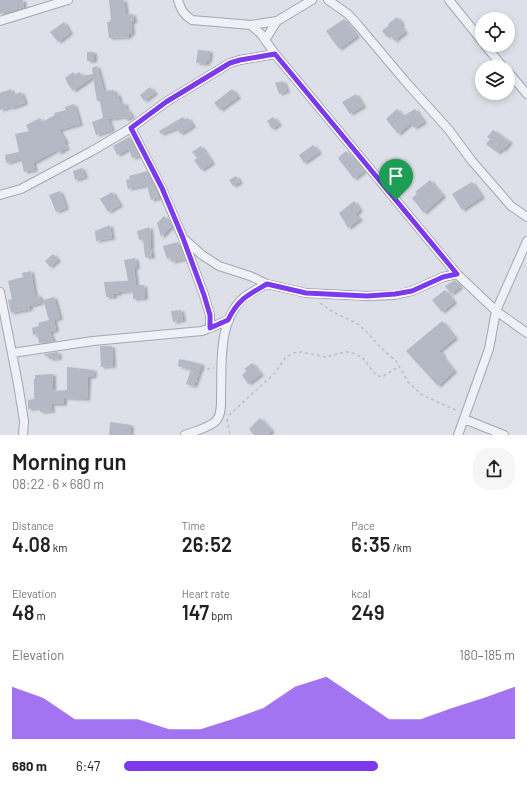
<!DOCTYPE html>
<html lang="en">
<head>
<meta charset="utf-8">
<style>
  body { margin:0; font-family:Barlow,sans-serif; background:#f6f6f6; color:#202124; height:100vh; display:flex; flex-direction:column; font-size:15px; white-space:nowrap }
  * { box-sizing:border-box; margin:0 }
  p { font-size:13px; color:#757577 }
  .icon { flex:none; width:22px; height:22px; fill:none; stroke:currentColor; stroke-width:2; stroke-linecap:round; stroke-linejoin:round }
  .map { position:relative; height:435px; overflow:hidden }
  .details { display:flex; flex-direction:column; background:#fff; flex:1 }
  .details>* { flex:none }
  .tools { position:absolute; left:475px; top:12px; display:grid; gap:8px }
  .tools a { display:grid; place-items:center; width:40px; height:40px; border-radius:50%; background:#fff; box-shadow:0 2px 6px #0003; font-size:20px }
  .pin { position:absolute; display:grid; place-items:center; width:34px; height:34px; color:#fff; margin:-41px -17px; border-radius:50% 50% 50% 0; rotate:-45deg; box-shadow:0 0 4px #0007 }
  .pin .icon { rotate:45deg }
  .round { display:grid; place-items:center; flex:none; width:42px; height:42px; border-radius:16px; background:#f6f6f6 }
  .headline { display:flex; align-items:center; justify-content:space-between; height:68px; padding:0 12px }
  h1 { font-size:22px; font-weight:600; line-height:30px }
  .figures { display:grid; grid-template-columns:repeat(3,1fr); gap:6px; height:68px; padding:4px 12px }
  .figures div { display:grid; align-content:center }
  .figures b { font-size:20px; font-weight:600 }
  .figures small { font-size:11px; font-weight:400 }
  .figures p { font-size:11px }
  .chart { height:112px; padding:8px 12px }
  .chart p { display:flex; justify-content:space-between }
  .chart svg { width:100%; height:72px; margin-top:4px; fill:#7c3aed; opacity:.7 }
  ul { padding:0 12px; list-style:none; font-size:13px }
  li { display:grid; grid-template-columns:64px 48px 1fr; align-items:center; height:30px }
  li i { height:10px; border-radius:5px; background:#7c3aed }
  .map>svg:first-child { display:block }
  .building { fill:#b4b9c5; filter:url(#shadow) }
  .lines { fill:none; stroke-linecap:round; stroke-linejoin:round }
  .street-casing { stroke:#a2a7b2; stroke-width:10 }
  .path { stroke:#bbbec6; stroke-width:1.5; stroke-dasharray:3 3; stroke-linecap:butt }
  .street { stroke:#f0f1f6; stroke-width:8 }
  .route-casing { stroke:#fff; stroke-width:8 }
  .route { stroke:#7c3aed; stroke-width:5 }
</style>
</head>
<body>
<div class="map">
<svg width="527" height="435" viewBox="0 0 527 435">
  <defs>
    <filter id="shadow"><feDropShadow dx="3" dy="1.5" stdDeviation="1" flood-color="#0004"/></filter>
  </defs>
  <rect width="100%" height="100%" fill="#dde0e8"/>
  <!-- building -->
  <path class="building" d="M0,0H23L24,7L0,14Z
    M109,0H124L126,15L133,14L134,22H131L132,34H129V37L109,38L107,22H110L109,20H111Z
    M397,17L402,24L400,25L405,32L394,41L390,34L387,37L382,31L389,25L388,24Z
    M344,19L357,36L339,49L326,31Z
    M64,22L70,33L58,42L50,32Z
    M198,50L210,51L209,61H207V64L196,63Z
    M87,52H94V61H87Z
    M97,66L104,91L114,90L115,94H118L120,104L125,103L126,110L127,109L132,116L126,120L124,117L108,119L112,130L96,135L92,122L103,118L100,101H97L93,77L73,91L66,81H67L65,78L73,72L75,75L79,72L82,76L93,74L92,68Z
    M283,81L287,91L279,94L275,83Z
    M150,87L155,93L144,101L140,95Z
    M11,89L13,95L21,92L25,103L11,108L10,107L0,110V93Z
    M232,89L238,97L220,110L214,103Z
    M356,94L363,106L350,114L342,102Z
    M74,104L80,124L59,130L66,142L64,143L67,148L58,153L57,150L33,163L35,170L24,172L21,159L6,163L5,155L19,152L15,134L29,131L26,125L40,118L42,122L55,115L54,113L66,110L65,107Z
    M397,109L403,116L415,109L424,122L414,128L411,123L398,134L386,119Z
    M183,117L185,120L188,118L193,126L180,134L177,128L161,134L159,131Z
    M273,117L279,124L272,129L267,121Z
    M493,130L510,142L503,150L501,149L498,153L486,144L490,139L487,137Z
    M129,137L139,156L132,158L129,149L117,155L113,146Z
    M313,145L319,152L304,163L299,155Z
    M201,146L212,163L201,170L194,160L197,158L192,152Z
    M346,151L351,157L352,156L364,171L354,179L338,158Z
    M82,168L85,177L75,180L73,171Z
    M147,171L155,188L159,198L151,200L147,185L128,189L126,180L130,179L129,176Z
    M236,176L240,182L233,186L229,180Z
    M430,180L443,196L424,213L412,198L417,194L415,192Z
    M472,182L482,197L462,210L452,194Z
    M60,191L66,208L56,212L49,195Z
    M112,192L120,205L108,212L100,199Z
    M354,201L360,210L355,214L360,219L348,228L339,213Z
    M164,216L170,222L172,226L161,237L157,223Z
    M110,225L112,238L96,241L95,231Z
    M150,227L151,247L148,250L151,249L152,257H145L143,239L139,240L137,231Z
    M178,242L185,259L171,262V258L167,259L163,246Z
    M53,254L58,260L50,267L45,261Z
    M135,258L137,267L134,268L136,285H144L145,298L133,299V291L119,292V294H114V297H106L104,282L128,281L124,260Z
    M31,271L35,296L39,295L41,303L29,306L30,309L11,313L8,300L12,299L8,281L23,277L22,273Z
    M455,280L460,287L451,294L445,286Z
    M445,290L454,302L442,312L432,300Z
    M54,297L60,318L54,320L56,330L50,332L53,341L39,343L37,334L33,335L32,328L39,326L38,323L49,320L43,300Z
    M181,310L183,320L173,322L171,311Z
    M442,321L455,338L439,351L443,355L442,356L454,371L438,386L406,351Z
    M100,346H112L113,366L101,367Z
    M58,352L59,358L49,359L48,356H45L44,354Z
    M179,359L202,364L194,386L186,384L191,370L178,366Z
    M252,363L261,374L248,384L242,375L247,371L244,369Z
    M67,367L94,370L93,377H88L87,399L64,398V404H51L52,411L40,412L39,408L28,409V400L34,399V379H35V375L53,374V391L67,390Z
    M260,418L272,431L267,435H254L249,429Z
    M110,422L131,425L130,435H109Z"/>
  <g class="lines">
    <defs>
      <path id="street" d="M178,0C181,10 184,15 192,20L251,25L261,34L275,54L457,274L496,311L527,333
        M328,0L348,14L358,25L405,81L449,130L472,161L511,206L527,217
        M449,0L482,41
        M0,21L68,0
        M251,25L277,21L312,0
        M265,40L277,21
        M485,45L503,67
        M508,72L527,94
        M131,128L162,189L183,238L204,295L210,315V327
        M0,195L21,189L92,151L131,128L166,102L230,63L240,60L275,54
        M183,238L202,255L219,266L250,276L267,284L306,293L367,296L395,295L412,291L443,277L457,274
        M0,292L18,384L24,421L23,435
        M12,353L93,341L202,331L229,320
        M464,419L504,435
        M185,435C194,431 209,428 216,421C222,414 221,403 221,394C222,364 218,324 241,300C248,293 258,289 267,284
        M458,435L489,349L496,311L527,241"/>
    </defs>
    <!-- street casing -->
    <use href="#street" class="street-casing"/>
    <!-- path -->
    <path class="path" d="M320,303L333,312L358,324L369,334L380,347L396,361L408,382L422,395L458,411
      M194,388C200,375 199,369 214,368
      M229,415L275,373L286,357L293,353L302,352L326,357L345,352H350L362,357L376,375L382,377L398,367
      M227,419L230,435"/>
    <!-- street -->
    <use href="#street" class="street"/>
  </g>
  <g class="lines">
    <defs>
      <path id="route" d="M275,54L457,274L443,277L412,291L395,294L367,296L306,293L267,284C248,295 238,299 228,320L210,328V315L204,295L183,238L162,188L131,128L166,102L230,63L240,60Z"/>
    </defs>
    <!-- route casing -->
    <use href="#route" class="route-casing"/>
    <!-- route -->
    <use href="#route" class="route"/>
  </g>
</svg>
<div class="tools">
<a><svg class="icon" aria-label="locate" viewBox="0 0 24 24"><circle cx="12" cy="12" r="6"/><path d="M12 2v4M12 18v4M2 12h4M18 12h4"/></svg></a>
<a><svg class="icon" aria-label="layers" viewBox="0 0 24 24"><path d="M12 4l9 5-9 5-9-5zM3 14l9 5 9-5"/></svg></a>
</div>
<div class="pin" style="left:396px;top:200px;background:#1e9e55"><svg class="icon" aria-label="arrive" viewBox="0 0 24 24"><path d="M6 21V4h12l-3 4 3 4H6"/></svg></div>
</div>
<section class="details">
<div class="headline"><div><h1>Morning run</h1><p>08:22 · 6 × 680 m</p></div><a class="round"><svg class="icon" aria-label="share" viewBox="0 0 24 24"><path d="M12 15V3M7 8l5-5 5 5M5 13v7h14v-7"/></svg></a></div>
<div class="figures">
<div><p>Distance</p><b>4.08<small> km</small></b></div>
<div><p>Time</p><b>26:52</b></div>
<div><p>Pace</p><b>6:35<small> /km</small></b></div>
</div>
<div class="figures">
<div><p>Elevation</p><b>48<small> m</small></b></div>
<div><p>Heart rate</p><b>147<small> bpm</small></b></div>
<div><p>kcal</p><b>249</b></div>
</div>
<div class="chart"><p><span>Elevation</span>180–185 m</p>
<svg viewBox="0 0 160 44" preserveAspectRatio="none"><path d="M0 44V12L10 19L20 32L30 32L40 32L50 38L60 38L70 32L80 25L90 12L100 6L110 19L120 32L130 32L140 25L150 19L160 12V44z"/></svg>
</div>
<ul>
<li><b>680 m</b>6:47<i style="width:65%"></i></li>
</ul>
</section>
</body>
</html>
